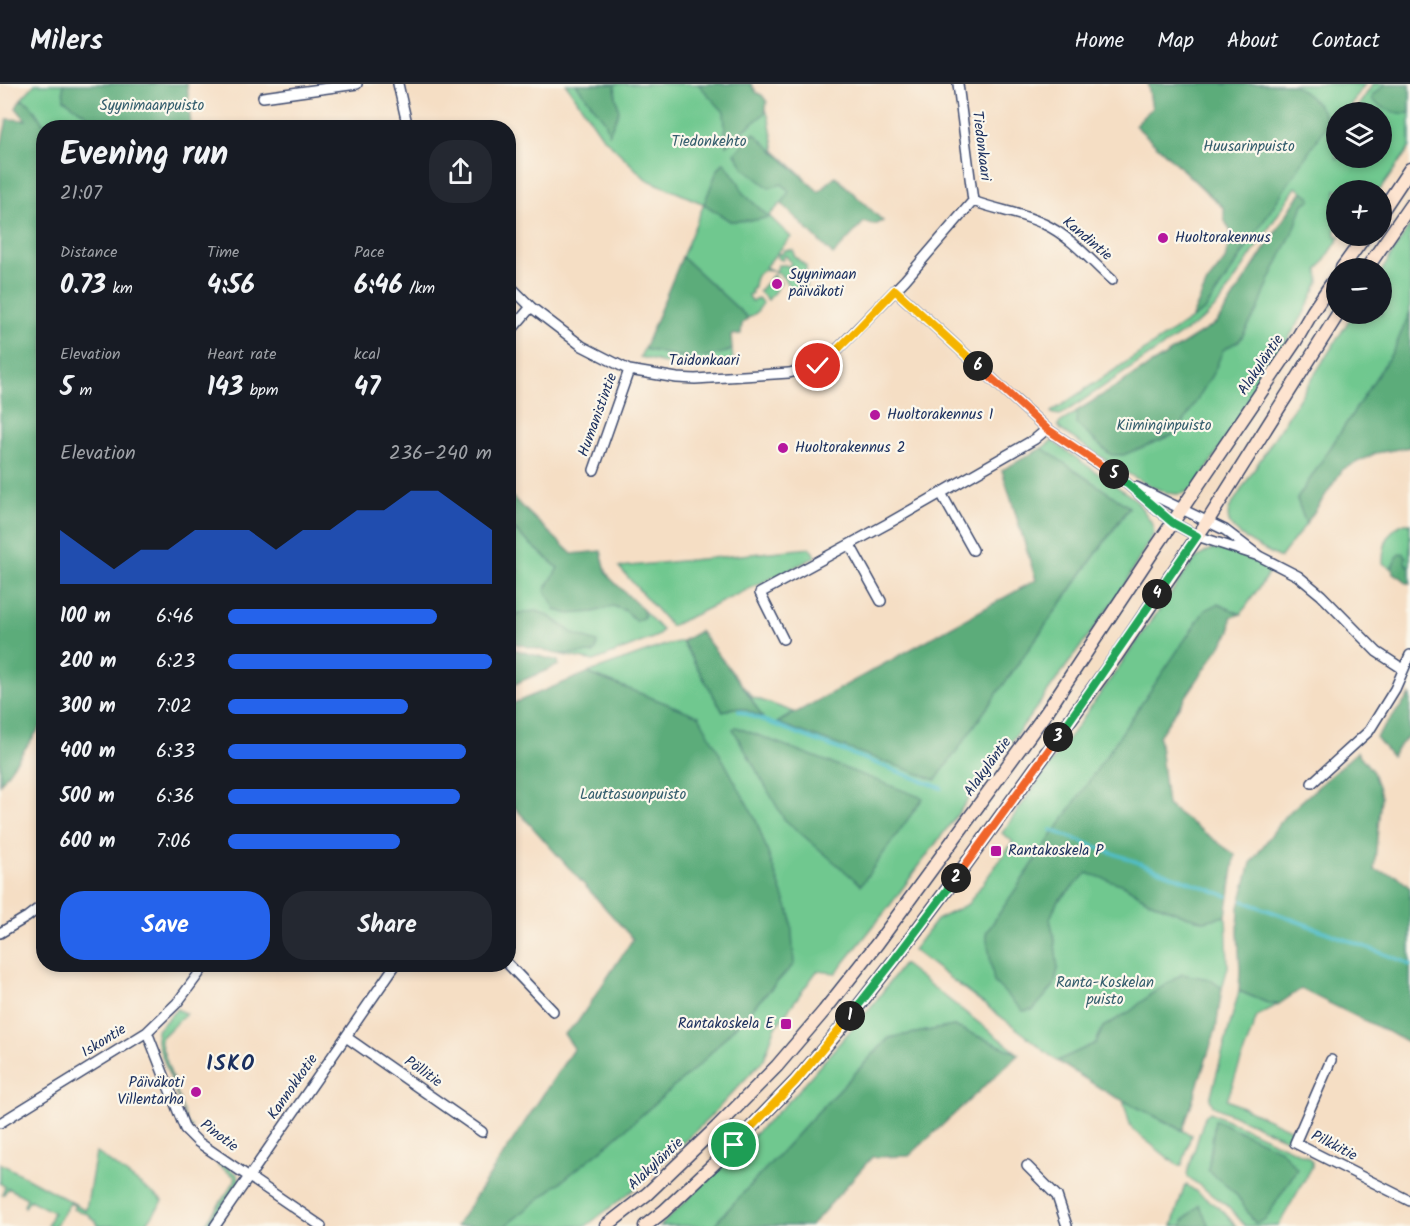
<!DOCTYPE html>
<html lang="en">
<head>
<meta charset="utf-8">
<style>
  body { margin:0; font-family:Kalam,sans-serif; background:#242831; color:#f1f3f6; height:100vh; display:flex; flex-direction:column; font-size:22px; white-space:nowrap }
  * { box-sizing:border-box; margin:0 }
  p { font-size:20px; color:#9ea1a6 }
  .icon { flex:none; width:33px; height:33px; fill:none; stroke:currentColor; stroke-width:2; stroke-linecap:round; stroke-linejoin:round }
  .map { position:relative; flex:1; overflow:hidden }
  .side { position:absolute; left:36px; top:36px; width:480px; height:852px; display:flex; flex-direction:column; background:#171b24; border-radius:24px; box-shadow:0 3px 9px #0003 }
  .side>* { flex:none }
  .tools { position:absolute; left:1326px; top:18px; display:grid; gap:12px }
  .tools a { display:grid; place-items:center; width:66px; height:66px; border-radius:50%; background:#171b24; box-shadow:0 3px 9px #0003; font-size:30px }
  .pin { position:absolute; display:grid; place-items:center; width:51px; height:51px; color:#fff; margin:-26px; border:3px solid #fff; border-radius:50%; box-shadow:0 2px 6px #0007 }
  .km { position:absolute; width:30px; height:30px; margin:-15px; border-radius:50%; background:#222; color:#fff; font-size:16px; line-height:30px; text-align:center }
  .round { display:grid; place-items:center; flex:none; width:63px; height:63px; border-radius:24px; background:#242831 }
  .summary { display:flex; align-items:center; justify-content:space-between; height:102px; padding:0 24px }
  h1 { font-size:33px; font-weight:700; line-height:45px }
  .figures { display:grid; grid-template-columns:repeat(3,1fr); gap:9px; height:102px; padding:6px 24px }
  .figures div { display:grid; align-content:center }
  .figures b { font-size:26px; font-weight:700 }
  .figures small { font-size:16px; font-weight:400 }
  .figures p { font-size:16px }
  .chart { height:168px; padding:12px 24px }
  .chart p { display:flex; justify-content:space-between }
  .chart svg { width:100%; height:108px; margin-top:6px; fill:#2563eb; opacity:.7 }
  .primary-button { display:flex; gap:12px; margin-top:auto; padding:12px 24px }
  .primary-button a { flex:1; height:69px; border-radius:24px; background:#2563eb; color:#fff; font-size:24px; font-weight:700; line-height:69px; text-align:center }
  .primary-button a+a { background:#242831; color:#f1f3f6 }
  ul { padding:0 24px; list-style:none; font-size:20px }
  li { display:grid; grid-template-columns:96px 72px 1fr; align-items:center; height:45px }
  li i { height:15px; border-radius:8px; background:#2563eb }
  header { display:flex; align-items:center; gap:36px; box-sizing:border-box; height:84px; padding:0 30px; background:#171b24; border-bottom:2px solid #363941 }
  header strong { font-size:28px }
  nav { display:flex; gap:33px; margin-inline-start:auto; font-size:21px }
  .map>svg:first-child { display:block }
  .green { fill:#6fc88f; stroke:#457c76; stroke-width:1.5; fill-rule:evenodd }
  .forest { fill:#5bac7a; stroke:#3b6e6c; stroke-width:1.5 }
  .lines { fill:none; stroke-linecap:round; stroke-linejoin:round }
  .stream { stroke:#51bec8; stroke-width:4 }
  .street-casing { stroke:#3c496d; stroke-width:12 }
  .secondary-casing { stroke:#3c496d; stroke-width:15 }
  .street { stroke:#fff; stroke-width:9 }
  .secondary { stroke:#fde4d0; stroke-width:12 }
  .split-1-casing { stroke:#fff; stroke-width:12 }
  .split-2-casing { stroke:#fff; stroke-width:12 }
  .split-3-casing { stroke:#fff; stroke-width:12 }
  .split-4-casing { stroke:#fff; stroke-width:12 }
  .split-5-casing { stroke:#fff; stroke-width:12 }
  .split-6-casing { stroke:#fff; stroke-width:12 }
  .split-7-casing { stroke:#fff; stroke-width:12 }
  .split-8-casing { stroke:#fff; stroke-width:12 }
  .split-1 { stroke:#f5b400; stroke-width:8 }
  .split-2 { stroke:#22a559; stroke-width:8 }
  .split-3 { stroke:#f0652b; stroke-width:8 }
  .split-4 { stroke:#22a559; stroke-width:8 }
  .split-5 { stroke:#22a559; stroke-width:8 }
  .split-6 { stroke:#f0652b; stroke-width:8 }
  .split-7 { stroke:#f5b400; stroke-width:8 }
  .split-8 { stroke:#f5b400; stroke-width:8 }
  .poi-dot { fill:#b5179e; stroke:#fbf7ec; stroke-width:2 }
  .labels { text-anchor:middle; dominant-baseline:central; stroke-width:4.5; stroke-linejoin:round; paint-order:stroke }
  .park-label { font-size:15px; fill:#345d6d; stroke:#fbf7ec }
  .street-label { font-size:15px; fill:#1b2f5e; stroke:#fbf7ec }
  .poi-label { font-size:15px; fill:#1b2f5e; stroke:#fbf7ec; text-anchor:start }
  .district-label { font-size:21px; font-weight:bold; letter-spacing:1.5px; fill:#1b2f5e; stroke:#fbf7ec }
</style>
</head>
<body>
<header>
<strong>Milers</strong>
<nav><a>Home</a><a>Map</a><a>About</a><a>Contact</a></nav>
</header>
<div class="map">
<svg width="1410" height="1142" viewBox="0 0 1410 1142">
  <rect width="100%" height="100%" fill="#fbf7ec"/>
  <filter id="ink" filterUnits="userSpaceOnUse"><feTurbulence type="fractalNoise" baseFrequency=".0167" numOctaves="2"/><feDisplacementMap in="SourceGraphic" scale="12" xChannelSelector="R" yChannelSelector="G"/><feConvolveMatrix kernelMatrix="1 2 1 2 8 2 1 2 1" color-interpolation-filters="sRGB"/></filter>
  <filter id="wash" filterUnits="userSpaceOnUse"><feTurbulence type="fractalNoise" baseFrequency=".008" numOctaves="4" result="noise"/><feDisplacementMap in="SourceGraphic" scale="24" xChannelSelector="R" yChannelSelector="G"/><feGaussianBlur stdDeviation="1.35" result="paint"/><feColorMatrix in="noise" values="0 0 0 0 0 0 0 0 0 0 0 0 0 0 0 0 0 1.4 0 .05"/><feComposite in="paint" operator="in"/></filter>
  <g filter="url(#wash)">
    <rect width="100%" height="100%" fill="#f5dec4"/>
    <!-- green -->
    <path class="green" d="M35,0H63L64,15L104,43H50L42,38L30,20L21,15Z
      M566,0H751L765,22L769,35L775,67L805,94L769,132L791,153L765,183L776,188L778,181H786L789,183L791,178L786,172H784L783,176L778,175V170H782L784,166H792L794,168V172L806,182V202L804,209L791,206C787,200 785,194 779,190C765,180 754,188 754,205L751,206L752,209L748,211L752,217L758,214L763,219L756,229L748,234L682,173L704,120L646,95L602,52ZM705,120L756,136L730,137Z
      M1148,0H1365L1346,28H1336V74H1382V28H1354L1373,0H1410V63L1380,106H1336V152H1341L1318,186L1319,198L1302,233L1196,402C1190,406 1186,410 1179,410C1154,412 1084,361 1061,346L1058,341L1061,338L1217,239L1302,107L1296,103L1221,217L1205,234L1061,331L1053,330L1051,328L1205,226L1254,153L1135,41L1152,24Z
      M1410,141V228L1394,266L1297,415L1306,440L1280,474C1265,466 1239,454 1230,440C1227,435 1228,430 1229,425L1353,230H1382V186Z
      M773,191L781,199L768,216L759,207Z
      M644,265L680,273L728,268L732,265L733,279L685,282L669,280L640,273Z
      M1052,357L1136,416L1152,439L1154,449L1120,508L1039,620L888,824L836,889L817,887L775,944L764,975L708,1035L633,1106L586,1142H505L606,1062L699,981L794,880L699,632L587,589L665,561L682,557L723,628C739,619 747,627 762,633L746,605L752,613L794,628L777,639L936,695L1129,424L1042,364Z
      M1405,439H1410V482H1407L1405,478L1392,482L1393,486L1383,479C1383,463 1387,445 1405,439Z
      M508,441L558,484L594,528L613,522L644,533L643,526L662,546L659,551L655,553L594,577L557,570L593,569C581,557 555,531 538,528C529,526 517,530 509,531V496L518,488L513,473L509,469Z
      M810,464L816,473L671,542L619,483Z
      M1211,465L1230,467L1272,484L1241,530L1218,520L994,898L996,900L1054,852L1049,836L1057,818L1087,788L1124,801L1149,817L1186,832L1204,837L1226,832L1228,883L1222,904L1209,895L1151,910L1131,927L1103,943L1096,959L1057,977L1025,951L913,866L936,836L968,820L1013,758L1002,749L1195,475Z
      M903,880L1019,970L954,942L889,954L814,1032L713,1142H660L791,1015L875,918Z
      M1239,907L1270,920H1279L1257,932L1227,1016L1292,1046V1051L1289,1055H1286L1213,1022L1210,1015Z
      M177,925L186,930L162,953L160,957L187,1039L192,1043L190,1045L187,1040L157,958V946Z
      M1123,1016L1191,1051L1183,1079L1181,1082L1176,1080L1133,1046L1130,1041Z
      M1210,1028L1308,1073L1312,1078V1083L1278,1142H1245L1229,1123L1188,1093L1187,1090L1205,1032Z
      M96,1068L163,1117L145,1142H98L96,1137L90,1133V1131L73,1125L75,1122L70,1119L55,1142H47L53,1128L30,1116L25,1123L24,1121L27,1114L8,1104L4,1110H2L5,1103L0,1099V1079L86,1126Z
      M220,1078L237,1090L240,1096L209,1142H204L235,1097V1093L218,1081Z
      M1187,1101L1223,1127L1236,1142H1172L1184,1103Z"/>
    <!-- forest -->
    <path class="forest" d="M63,0H187L191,43H104L64,15Z
      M576,0H615L616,13L619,27L609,50L605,37Z
      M698,0H751L757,9L762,11L767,18L765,29L726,61L724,28Z
      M1148,0H1293C1308,12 1322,20 1328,39L1205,226L1193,234L1192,233L1207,199L1225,176L1231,148L1224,135V124L1135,41L1152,24Z
      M1386,0H1410V29C1396,31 1383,25 1372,16L1373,11Z
      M21,15L30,20L42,38L50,43L44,44V638L0,700V67L7,35L26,36L16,24Z
      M754,49L819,108L835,92L883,137L875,141L864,138L833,171L782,120L789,107L782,100L769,104L744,84L735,69Z
      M724,78L739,99L743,109L769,133L756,136L730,137L704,120L717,87Z
      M1302,107L1310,112L1311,116L1303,120L1296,141L1270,195L1258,226L1240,256L1223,266L1215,286L1182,341L1173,351L1123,371H1111L1076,340L1077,327L1217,239Z
      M682,173L748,234L742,240L741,250L731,251L732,265C726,269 720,270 714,271C690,277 667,270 644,265Z
      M1410,228V363L1376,369L1343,385L1306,440L1297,415L1394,266Z
      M1042,364L1129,423L936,696L777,639L1036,496L1002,386Z
      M508,409L572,470L601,467L606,487L610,494L643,526L644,533L636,537L626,527L613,522L594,528L569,530L556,526L545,506L558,484L509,441Z
      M1403,469L1406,473L1405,478L1407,481L1410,482V499H1406L1402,494L1393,489C1391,481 1395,477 1399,470Z
      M1218,520L1241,530L1231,533L1230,548L1159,652L1167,721L1235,771L1226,832L1204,837L1186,832L1149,817L1124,801L1087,789L1057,818L1050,835L1054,852L1058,885L1054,902L1033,926L1023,927L994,898L986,849L1205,526Z
      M537,527L548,532L574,550L597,558L596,566L593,569L557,570L509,558V531Z
      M700,547L745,605L763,634C748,627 738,619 723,628L682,557Z
      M509,564L558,577L559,581L519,598L509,604Z
      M587,589L699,632L756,736L791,833L794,880L699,981L606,1062L505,1142H456L574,964L564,950L577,939L633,855L509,717V621Z
      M1410,611L1409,651L1391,672L1376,653Z
      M736,643L923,714L861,801L784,735L733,645Z
      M1357,668L1373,688L1381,712L1374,786L1397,792L1410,804V959L1301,905L1279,920H1270L1239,907L1240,886L1238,848L1239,823L1251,779L1284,733Z
      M1182,890L1209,895L1222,904L1216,945L1183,1046L1108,1009L1057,977L1096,959L1103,943L1131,927L1151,910Z
      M954,942L1019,970L909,1072L872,1073L811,1142H713L814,1032L889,954Z
      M1215,1036L1281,1066L1297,1085L1265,1136L1255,1139L1236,1110L1208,1086Z
      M1199,1121L1209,1142H1182L1183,1137Z"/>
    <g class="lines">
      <!-- stream -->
      <path class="stream" d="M739,627L941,704
        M1051,746L1227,812
        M1243,817L1403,877L1410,881"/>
    </g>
  </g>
  <g filter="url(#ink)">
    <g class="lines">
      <defs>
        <path id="street" d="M398,0L408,44
          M263,13L357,0
          M973,117C996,126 1022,129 1044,140C1070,152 1090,176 1112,196
          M508,200L531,223L582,262L629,286L677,294L695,295L789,289L818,282L834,269L905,196L973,117L958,0
          M895,206L1047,345L1125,398L1173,439L1197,452L1259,472
          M508,250L531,223
          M594,386L629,286
          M1136,403L1225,446L1259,472L1298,492L1321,511L1377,568L1403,585
          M941,409L973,466
          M850,461L881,517
          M783,555L760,509L887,440L1035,355L1047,345
          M1312,699L1369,647L1395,605L1410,571
          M0,849L27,833L44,820
          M508,880L553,927
          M147,948L185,1045L198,1058L321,1142
          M346,953L482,1048
          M1331,976L1295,1059L1410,1117
          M0,1039L147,948L177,919L206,880
          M1027,1082L1057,1112L1067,1142
          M215,1142L396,880"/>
        <path id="secondary" d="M1382,127L1410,85
          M1342,184L1365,152
          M1367,184L1410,122
          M606,1142L647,1110L717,1043L777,982L824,927L877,860L1046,629L1150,472L1295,258L1313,227L1336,193
          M645,1142L664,1127L734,1061L795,998L842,943L895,875L958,791L1117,571L1207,438L1338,230"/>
      </defs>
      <!-- street casing -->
      <use href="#street" class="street-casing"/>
      <!-- secondary casing -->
      <use href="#secondary" class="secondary-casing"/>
      <!-- street -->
      <use href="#street" class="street"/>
      <!-- secondary -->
      <use href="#secondary" class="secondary"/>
    </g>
  </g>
  <g class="lines" filter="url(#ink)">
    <defs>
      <path id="split-1" d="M734,1061L795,998L850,932"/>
      <path id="split-2" d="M850,932L895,875L956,794"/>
      <path id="split-3" d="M956,794L1058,653"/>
      <path id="split-4" d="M1058,653L1157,510"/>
      <path id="split-5" d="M1114,390L1125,398L1173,439L1197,452L1157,510"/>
      <path id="split-6" d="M978,282L1047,345L1114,390"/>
      <path id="split-7" d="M853,250L895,206L978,282"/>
      <path id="split-8" d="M818,282L834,269L853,250"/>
    </defs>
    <!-- split-1 casing -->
    <use href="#split-1" class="split-1-casing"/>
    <!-- split-2 casing -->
    <use href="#split-2" class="split-2-casing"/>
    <!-- split-3 casing -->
    <use href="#split-3" class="split-3-casing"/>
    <!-- split-4 casing -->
    <use href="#split-4" class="split-4-casing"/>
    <!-- split-5 casing -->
    <use href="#split-5" class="split-5-casing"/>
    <!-- split-6 casing -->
    <use href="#split-6" class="split-6-casing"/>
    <!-- split-7 casing -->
    <use href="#split-7" class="split-7-casing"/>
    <!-- split-8 casing -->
    <use href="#split-8" class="split-8-casing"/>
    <!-- split-1 -->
    <use href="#split-1" class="split-1"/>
    <!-- split-2 -->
    <use href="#split-2" class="split-2"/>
    <!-- split-3 -->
    <use href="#split-3" class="split-3"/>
    <!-- split-4 -->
    <use href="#split-4" class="split-4"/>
    <!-- split-5 -->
    <use href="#split-5" class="split-5"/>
    <!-- split-6 -->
    <use href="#split-6" class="split-6"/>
    <!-- split-7 -->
    <use href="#split-7" class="split-7"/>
    <!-- split-8 -->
    <use href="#split-8" class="split-8"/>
  </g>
  <!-- markers -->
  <g class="poi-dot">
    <circle cx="1163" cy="154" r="6"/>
    <circle cx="777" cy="200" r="6"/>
    <circle cx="875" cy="331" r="6"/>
    <circle cx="783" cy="364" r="6"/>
    <rect x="990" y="761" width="12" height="12" rx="3"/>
    <rect x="780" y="934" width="12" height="12" rx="3"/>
    <circle cx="196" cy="1008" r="6"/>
  </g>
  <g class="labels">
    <!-- park labels -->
    <g class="park-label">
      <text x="152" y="22">Syynimaanpuisto</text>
      <text x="709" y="58">Tiedonkehto</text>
      <text x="1249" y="63">Huusarinpuisto</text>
      <text x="1164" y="342">Kiiminginpuisto</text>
      <text x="633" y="711">Lauttasuonpuisto</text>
      <text x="1105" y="899">Ranta-Koskelan<tspan x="1105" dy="17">puisto</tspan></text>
    </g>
    <!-- street labels -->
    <g class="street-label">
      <text transform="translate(981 62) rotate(83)">Tiedonkaari</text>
      <text transform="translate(1087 155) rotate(40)">Kandintie</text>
      <text x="704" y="277">Taidonkaari</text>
      <text transform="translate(1261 281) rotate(-56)">Alakyläntie</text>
      <text transform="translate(598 331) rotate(-70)">Humanistintie</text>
      <text transform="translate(988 683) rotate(-54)">Alakyläntie</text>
      <text transform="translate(104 957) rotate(-32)">Iskontie</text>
      <text transform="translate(423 988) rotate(35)">Pöllitie</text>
      <text transform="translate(293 1003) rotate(-55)">Kannokkotie</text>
      <text transform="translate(219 1052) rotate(37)">Pinotie</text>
      <text transform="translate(1334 1062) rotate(27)">Pilkkitie</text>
      <text transform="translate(656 1080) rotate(-43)">Alakyläntie</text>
    </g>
    <!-- poi labels -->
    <g class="poi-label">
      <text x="1175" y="154">Huoltorakennus</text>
      <text x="789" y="191">Syynimaan<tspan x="789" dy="17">päiväkoti</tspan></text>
      <text x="887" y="331">Huoltorakennus 1</text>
      <text x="795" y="364">Huoltorakennus 2</text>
      <text x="1008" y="767">Rantakoskela P</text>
      <text x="774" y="940" text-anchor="end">Rantakoskela E</text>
      <text x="184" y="999" text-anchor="end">Päiväkoti<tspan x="184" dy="17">Villentarha</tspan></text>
    </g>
    <!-- district labels -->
    <g class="district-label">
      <text x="231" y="980">ISKO</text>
    </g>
  </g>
</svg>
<div class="tools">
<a><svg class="icon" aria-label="layers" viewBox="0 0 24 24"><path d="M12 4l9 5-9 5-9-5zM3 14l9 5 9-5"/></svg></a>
<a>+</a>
<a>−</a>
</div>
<div class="pin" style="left:734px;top:1061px;background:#1e9e55"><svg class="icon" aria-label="arrive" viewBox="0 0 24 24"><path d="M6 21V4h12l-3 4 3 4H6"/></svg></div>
<div class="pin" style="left:818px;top:282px;background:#d93025"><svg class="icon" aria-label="check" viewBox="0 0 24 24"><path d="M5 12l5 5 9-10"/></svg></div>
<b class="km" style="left:850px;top:932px">1</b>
<b class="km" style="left:956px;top:794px">2</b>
<b class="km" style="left:1058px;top:653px">3</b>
<b class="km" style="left:1157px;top:510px">4</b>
<b class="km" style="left:1114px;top:390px">5</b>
<b class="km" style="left:978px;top:282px">6</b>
<section class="side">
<div class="summary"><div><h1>Evening run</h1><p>21:07</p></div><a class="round"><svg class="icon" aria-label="share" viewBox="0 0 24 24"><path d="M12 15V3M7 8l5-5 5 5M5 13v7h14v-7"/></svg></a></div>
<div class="figures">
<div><p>Distance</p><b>0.73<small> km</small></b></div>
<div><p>Time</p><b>4:56</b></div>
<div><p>Pace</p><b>6:46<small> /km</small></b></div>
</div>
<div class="figures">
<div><p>Elevation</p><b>5<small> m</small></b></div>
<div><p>Heart rate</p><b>143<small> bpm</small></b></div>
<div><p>kcal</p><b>47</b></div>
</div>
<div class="chart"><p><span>Elevation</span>236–240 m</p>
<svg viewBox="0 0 160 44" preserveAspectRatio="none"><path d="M0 44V22L10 30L20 38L30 30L40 30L50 22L60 22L70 22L80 30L90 22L100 22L110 14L120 14L130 6L140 6L150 14L160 22V44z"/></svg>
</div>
<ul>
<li><b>100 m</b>6:46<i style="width:79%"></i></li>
<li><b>200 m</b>6:23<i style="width:100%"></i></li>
<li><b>300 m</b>7:02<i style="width:68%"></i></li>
<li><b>400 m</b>6:33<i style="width:90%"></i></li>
<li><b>500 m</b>6:36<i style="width:88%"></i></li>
<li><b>600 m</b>7:06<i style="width:65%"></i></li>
</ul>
<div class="primary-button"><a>Save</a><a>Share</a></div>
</section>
</div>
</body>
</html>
